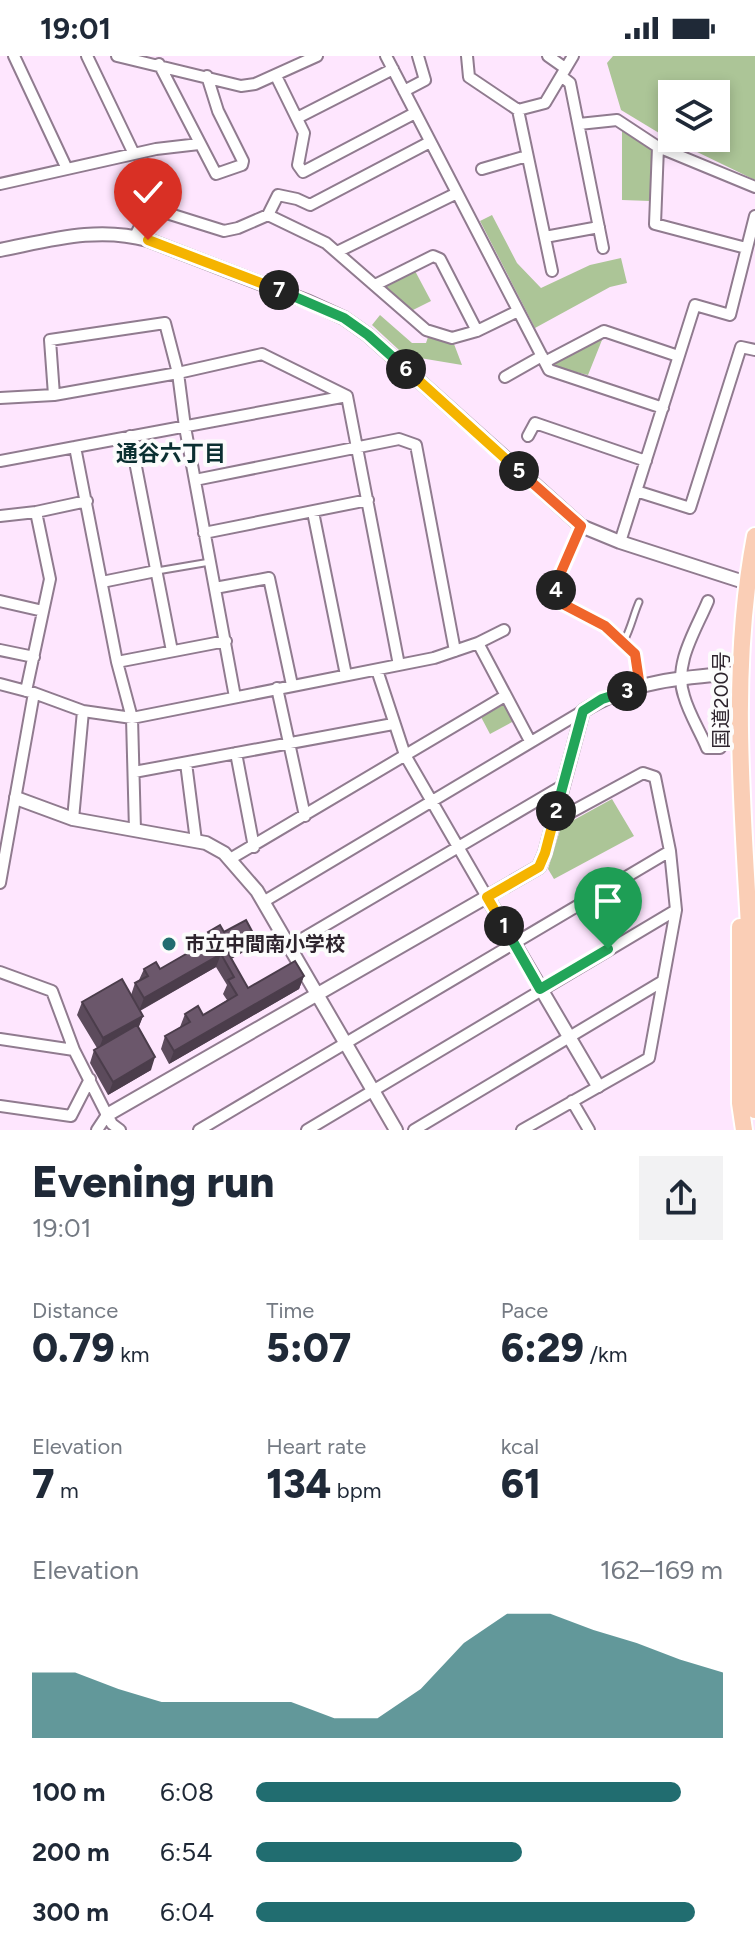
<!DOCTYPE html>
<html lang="en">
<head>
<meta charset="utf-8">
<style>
  body { margin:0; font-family:Figtree,"Noto Sans JP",sans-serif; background:#f2f2f3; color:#1f2937; height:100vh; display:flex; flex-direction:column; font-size:30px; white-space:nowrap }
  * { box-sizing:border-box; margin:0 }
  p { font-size:26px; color:#747a83 }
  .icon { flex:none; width:44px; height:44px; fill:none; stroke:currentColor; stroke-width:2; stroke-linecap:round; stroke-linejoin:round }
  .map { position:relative; height:1074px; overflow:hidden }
  .sheet { display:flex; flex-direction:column; background:#fff; flex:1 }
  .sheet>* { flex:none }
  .controls { position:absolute; left:658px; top:24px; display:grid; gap:16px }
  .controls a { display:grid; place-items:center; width:72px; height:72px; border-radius:0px; background:#fff; box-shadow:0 4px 12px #0003; font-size:40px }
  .pin { position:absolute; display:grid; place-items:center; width:68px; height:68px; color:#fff; margin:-82px -34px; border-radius:50% 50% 50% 0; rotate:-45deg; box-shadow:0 0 8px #0007 }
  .pin .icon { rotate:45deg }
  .km { position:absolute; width:40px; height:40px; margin:-20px; border-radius:50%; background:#222; color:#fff; font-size:22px; line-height:40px; text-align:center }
  .round { display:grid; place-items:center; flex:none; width:84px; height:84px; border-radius:0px; background:#f2f2f3 }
  .overview { display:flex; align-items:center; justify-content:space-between; height:136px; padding:0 32px }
  h1 { font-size:44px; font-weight:800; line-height:60px }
  .figures { display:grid; grid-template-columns:repeat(3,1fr); gap:12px; height:136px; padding:8px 32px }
  .figures div { display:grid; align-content:center }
  .figures b { font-size:40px; font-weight:800 }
  .figures small { font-size:22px; font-weight:400 }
  .figures p { font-size:22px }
  .chart { height:224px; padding:16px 32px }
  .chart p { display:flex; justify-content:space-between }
  .chart svg { width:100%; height:144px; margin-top:8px; fill:#216d70; opacity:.7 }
  ul { padding:0 32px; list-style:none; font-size:26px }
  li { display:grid; grid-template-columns:128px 96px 1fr; align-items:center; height:60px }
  li i { height:20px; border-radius:10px; background:#216d70 }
  .status { display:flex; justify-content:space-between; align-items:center; height:56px; padding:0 40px; background:#fff; direction:ltr }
  .status svg { height:22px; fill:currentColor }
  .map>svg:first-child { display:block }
  .green { fill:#acc597; fill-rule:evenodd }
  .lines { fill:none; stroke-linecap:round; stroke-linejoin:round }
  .service-casing { stroke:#907b8f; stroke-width:9 }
  .minor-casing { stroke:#907b8f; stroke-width:14 }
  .tertiary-casing { stroke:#907b8f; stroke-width:16 }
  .trunk-casing { stroke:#fff; stroke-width:20 }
  .service { stroke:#fff; stroke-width:5 }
  .minor { stroke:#fff; stroke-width:10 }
  .tertiary { stroke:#fff; stroke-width:12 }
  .trunk { stroke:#faceb6; stroke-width:16 }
  .wall { fill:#5c4b5c }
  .shaded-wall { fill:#4b3d4b }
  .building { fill:#6b576b; stroke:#4b3d4b; stroke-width:2 }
  .split-1-casing { stroke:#fff; stroke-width:16 }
  .split-2-casing { stroke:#fff; stroke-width:16 }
  .split-3-casing { stroke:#fff; stroke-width:16 }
  .split-4-casing { stroke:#fff; stroke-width:16 }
  .split-5-casing { stroke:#fff; stroke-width:16 }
  .split-6-casing { stroke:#fff; stroke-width:16 }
  .split-7-casing { stroke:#fff; stroke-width:16 }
  .split-8-casing { stroke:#fff; stroke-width:16 }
  .split-1 { stroke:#22a559; stroke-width:10 }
  .split-2 { stroke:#f5b400; stroke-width:10 }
  .split-3 { stroke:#22a559; stroke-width:10 }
  .split-4 { stroke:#f0652b; stroke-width:10 }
  .split-5 { stroke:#f0652b; stroke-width:10 }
  .split-6 { stroke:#f5b400; stroke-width:10 }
  .split-7 { stroke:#22a559; stroke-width:10 }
  .split-8 { stroke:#f5b400; stroke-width:10 }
  .poi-dot { fill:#216d70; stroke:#fcfcfc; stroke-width:3 }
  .labels { text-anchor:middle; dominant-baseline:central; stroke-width:8; stroke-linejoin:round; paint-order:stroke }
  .street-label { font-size:20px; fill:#2d242d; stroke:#fcfcfc }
  .poi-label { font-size:20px; font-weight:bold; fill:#2d242d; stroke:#fcfcfc; text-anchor:start }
  .neighbourhood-label { font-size:22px; font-weight:bold; fill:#0b2f31; stroke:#fcfcfc }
</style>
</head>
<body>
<div class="status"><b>19:01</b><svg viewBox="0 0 49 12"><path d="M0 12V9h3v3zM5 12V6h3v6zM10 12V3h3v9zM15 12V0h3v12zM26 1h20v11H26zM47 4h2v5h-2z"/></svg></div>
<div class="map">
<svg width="755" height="1074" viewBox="0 0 755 1074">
  <rect width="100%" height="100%" fill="#fee6fe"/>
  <!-- green -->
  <path class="green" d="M613,0H755V124L664,80L621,54L607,7ZM672,38H716V82H672Z
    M622,74L652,93L650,145L622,144Z
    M492,159L517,207L541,232L590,209L621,202L627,227L610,231L535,272L480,165Z
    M414,213L431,245L411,255L383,230Z
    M380,259L412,287H426L428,281L454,288L462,309L420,302L412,306L372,269Z
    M604,279L588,319L555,311L552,306Z
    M505,648L514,665L490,678L481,661Z
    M612,743L634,780L554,823L548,813L561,771Z"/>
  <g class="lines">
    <defs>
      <path id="service" d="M157,515L210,506
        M624,585C631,572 633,560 639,546"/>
      <path id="minor" d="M14,0L67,113
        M87,0L134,98
        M117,0L241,30L255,28L317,0
        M386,0L549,314L663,352
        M467,0L469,21L518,54L552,215
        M548,0L565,12
        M159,8L216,118L242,109L243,105L218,55L207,20
        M276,20L304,77L298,109L303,116L415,57
        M561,20L570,27L603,192
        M404,35L425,24L418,0
        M518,54L545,47L573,0
        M297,62L393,13
        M579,68L617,64L658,91L755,131
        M658,91L655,168L746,192
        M482,113L527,100
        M0,128L156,93L199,88
        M268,159L278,139L297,143L310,149L430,86
        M135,180L146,159L157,154L224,175L238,172L268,159L326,187L426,274L452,282L477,275L518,255
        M545,181L599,171
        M337,196L457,137
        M375,229L433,200L440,203L477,275
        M545,306L604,275L678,300
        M505,321L542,300
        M54,339L50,284L165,267L178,317L185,371L235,641
        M0,342L54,339L178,317L262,298L347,340L399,609
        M130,380L172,595
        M528,380L535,367L646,405
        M75,391L347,340
        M0,405L75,391L117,606L132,662L135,774
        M195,424L399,383L416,389L455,595
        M636,435L690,452L741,291L755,294
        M313,456L346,619
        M0,460L36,456L87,445
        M581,470L555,530L561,547L605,570L635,598L640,631
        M204,477L368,444
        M620,486L695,249L730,259L755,160
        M102,526L156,515
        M215,532L269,522L292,629
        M0,545L43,555
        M708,545C696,574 673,608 684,640C689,658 700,675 707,692H720
        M478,587L530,685
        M0,594L34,601
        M117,606L226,585
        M377,614L405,699L487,841
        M0,628L34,637L83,655L132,662L434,602L478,587L504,574
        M277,632L305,760
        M26,635L50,523L36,456
        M236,697L254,791
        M186,707L196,785
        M134,716L393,668
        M73,763L83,655
        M230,803L505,640
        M0,827L34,637
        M263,846L583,655
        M290,890L562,730
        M0,916L52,935L74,994L107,1059L112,1068L120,1074
        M0,983L74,994
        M572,1045L589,1074
        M0,1050L71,1060L90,1023
        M97,1074L107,1059
        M199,1074L670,795
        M307,1074L676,854
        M414,1074L663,925
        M522,1074L649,1002L676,854L670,795L655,721L643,717L553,766"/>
      <path id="tertiary" d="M0,194C51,184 97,170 148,184L309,246L344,262L368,279L581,470L620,486L747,527
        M16,742L73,763L206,787L224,797L257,835L396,1074
        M487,841L598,1030
        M107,1059L539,811L545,797L583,655C629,625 685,621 739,617"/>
      <path id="trunk" d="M755,480C728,621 744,764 751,907C753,956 748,1006 755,1054
        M740,871V1047L744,1074"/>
    </defs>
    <!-- service casing -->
    <use href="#service" class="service-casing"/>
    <!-- minor casing -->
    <use href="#minor" class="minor-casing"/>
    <!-- tertiary casing -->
    <use href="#tertiary" class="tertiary-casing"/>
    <!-- trunk casing -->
    <use href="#trunk" class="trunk-casing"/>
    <!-- service -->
    <use href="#service" class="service"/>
    <!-- minor -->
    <use href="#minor" class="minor"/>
    <!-- tertiary -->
    <use href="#tertiary" class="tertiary"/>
    <!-- trunk -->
    <use href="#trunk" class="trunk"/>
  </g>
  <!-- wall -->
  <path class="wall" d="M208,876H224L254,879L250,892L231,903L248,932L304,920L299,933L169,1008L161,993L165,980L180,971L185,958L203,959L227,944L223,938L227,929L216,911L140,955L143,960L138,972L151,1014L108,1039L90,1007L94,994L97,992L77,959L82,946L131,939L135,927L139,924L144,913H160L204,887Z"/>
  <!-- shaded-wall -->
  <path class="shaded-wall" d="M254,879L250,892L226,906L227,895Z
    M221,898L216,911L139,955L144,942Z
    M304,920L299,933L169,1008L174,995Z
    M143,960L138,973L98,995L103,982Z
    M155,1001L151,1014L108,1039L113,1026Z"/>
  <!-- building -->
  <path class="building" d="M246,864L254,879L227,895L248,932L295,905L304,920L174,995L165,980L190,966L185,958L198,950L203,959L237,939L228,924L234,921L221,898L144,942L135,927L148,920L144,913L156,906L160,913L212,883L208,876L220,869L224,876Z
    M122,923L143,960L103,982L82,946Z
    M137,969L155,1001L113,1026L94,994Z"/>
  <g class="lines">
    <defs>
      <path id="split-1" d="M504,870L540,933L608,893"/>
      <path id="split-2" d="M504,870L487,841L539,811L545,797L556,755"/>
      <path id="split-3" d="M556,755L583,655L602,643L627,635"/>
      <path id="split-4" d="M556,534L561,547L605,570L635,598L640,631L627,635"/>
      <path id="split-5" d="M519,415L581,470L555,530L556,534"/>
      <path id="split-6" d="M406,313L519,415"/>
      <path id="split-7" d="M279,234L344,262L368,279L406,313"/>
      <path id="split-8" d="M148,184L279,234"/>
    </defs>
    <!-- split-1 casing -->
    <use href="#split-1" class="split-1-casing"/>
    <!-- split-2 casing -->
    <use href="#split-2" class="split-2-casing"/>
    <!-- split-3 casing -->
    <use href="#split-3" class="split-3-casing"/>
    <!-- split-4 casing -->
    <use href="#split-4" class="split-4-casing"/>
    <!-- split-5 casing -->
    <use href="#split-5" class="split-5-casing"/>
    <!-- split-6 casing -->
    <use href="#split-6" class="split-6-casing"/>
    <!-- split-7 casing -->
    <use href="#split-7" class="split-7-casing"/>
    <!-- split-8 casing -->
    <use href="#split-8" class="split-8-casing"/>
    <!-- split-1 -->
    <use href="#split-1" class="split-1"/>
    <!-- split-2 -->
    <use href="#split-2" class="split-2"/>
    <!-- split-3 -->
    <use href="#split-3" class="split-3"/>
    <!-- split-4 -->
    <use href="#split-4" class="split-4"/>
    <!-- split-5 -->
    <use href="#split-5" class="split-5"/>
    <!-- split-6 -->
    <use href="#split-6" class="split-6"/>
    <!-- split-7 -->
    <use href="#split-7" class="split-7"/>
    <!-- split-8 -->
    <use href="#split-8" class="split-8"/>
  </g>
  <!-- markers -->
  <circle class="poi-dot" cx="169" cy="888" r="8"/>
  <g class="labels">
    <!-- street labels -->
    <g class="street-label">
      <text transform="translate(721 644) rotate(-90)">国道200号</text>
    </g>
    <!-- poi labels -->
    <g class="poi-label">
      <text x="185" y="888">市立中間南小学校</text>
    </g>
    <!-- neighbourhood labels -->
    <g class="neighbourhood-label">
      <text x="171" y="397">通谷六丁目</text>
    </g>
  </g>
</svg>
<div class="controls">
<a><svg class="icon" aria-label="layers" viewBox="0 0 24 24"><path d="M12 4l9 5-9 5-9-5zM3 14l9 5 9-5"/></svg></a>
</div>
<div class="pin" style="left:608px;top:893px;background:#1e9e55"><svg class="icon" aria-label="arrive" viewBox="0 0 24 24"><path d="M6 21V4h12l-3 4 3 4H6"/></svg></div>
<div class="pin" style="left:148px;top:184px;background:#d93025"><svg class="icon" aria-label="check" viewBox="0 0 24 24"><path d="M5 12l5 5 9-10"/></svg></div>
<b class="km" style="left:504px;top:870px">1</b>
<b class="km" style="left:556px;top:755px">2</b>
<b class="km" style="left:627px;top:635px">3</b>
<b class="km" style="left:556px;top:534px">4</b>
<b class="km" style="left:519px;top:415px">5</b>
<b class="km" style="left:406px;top:313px">6</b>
<b class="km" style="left:279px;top:234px">7</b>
</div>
<section class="sheet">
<div class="overview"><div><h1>Evening run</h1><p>19:01</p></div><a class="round"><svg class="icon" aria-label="share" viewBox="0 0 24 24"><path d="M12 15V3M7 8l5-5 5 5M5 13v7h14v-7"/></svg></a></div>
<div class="figures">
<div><p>Distance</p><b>0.79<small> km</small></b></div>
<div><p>Time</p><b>5:07</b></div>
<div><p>Pace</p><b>6:29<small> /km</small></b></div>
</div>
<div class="figures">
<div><p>Elevation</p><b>7<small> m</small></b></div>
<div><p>Heart rate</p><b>134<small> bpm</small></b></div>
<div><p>kcal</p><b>61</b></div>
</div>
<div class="chart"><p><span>Elevation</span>162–169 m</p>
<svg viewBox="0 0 160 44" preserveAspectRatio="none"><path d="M0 44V24L10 24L20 29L30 33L40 33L50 33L60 33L70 38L80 38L90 29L100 15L110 6L120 6L130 11L140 15L150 20L160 24V44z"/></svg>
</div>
<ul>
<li><b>100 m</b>6:08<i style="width:91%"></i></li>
<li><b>200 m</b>6:54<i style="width:57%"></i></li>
<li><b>300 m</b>6:04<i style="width:94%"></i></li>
</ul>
</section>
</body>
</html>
